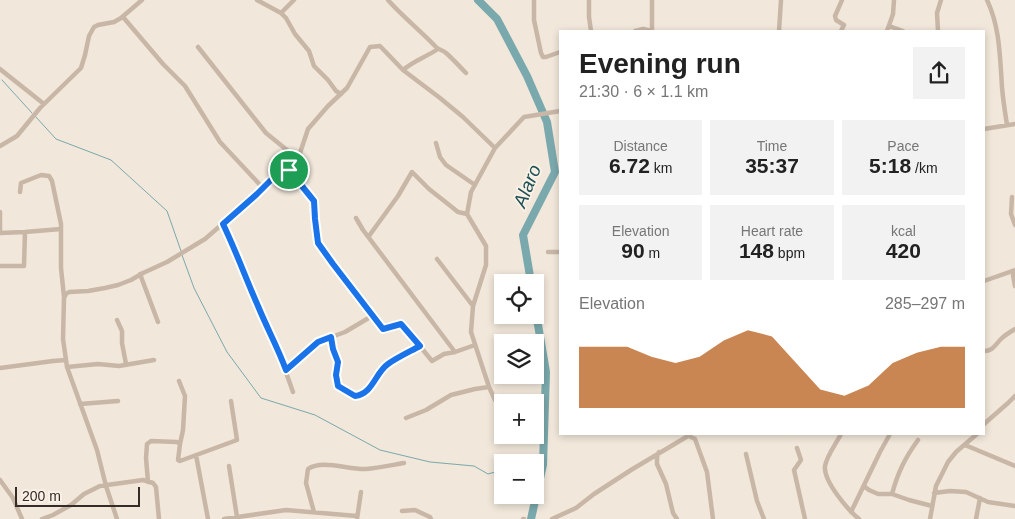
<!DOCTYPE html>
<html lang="en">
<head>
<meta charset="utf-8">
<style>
  body { margin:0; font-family:Arial,sans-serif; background:#f2f2f2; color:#222; height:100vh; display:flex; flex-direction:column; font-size:19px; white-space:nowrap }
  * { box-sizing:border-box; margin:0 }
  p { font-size:16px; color:#767676 }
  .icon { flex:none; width:28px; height:28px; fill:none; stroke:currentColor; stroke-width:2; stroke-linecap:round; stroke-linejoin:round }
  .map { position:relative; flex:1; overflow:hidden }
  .panel { position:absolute; left:559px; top:30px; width:426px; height:405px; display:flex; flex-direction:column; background:#fff; border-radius:0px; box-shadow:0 2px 8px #0003 }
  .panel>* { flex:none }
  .buttons { position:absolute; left:494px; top:274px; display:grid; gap:10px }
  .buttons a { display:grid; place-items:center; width:50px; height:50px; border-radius:0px; background:#fff; box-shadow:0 2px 8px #0003; font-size:25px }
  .scale { position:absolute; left:15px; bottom:12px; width:125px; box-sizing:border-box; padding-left:5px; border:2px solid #352c27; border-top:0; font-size:14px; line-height:18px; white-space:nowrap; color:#352c27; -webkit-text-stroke:4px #f9f1e6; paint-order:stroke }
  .pin { position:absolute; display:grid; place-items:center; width:42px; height:42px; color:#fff; margin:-21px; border:2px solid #fff; border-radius:50%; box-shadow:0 1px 5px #0007 }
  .round { display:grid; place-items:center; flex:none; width:52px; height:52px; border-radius:0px; background:#f2f2f2 }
  .summary { display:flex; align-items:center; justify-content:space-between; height:85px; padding:0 20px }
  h1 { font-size:28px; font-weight:700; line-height:38px }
  .figures { display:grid; grid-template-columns:repeat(3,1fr); gap:8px; height:85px; padding:5px 20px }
  .figures div { display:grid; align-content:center; border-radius:0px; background:#f2f2f2; text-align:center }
  .figures b { font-size:21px; font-weight:700 }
  .figures small { font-size:14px; font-weight:400 }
  .figures p { font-size:14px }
  .chart { height:140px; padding:10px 20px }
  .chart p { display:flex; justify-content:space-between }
  .chart svg { width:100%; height:90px; margin-top:5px; fill:#b45309; opacity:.7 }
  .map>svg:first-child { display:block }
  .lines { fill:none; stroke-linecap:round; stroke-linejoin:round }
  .stream { stroke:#7aa9ad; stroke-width:1 }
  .river { stroke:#7aa9ad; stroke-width:8 }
  .minor { stroke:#c8b7a7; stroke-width:4.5 }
  .route-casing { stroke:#fff; stroke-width:10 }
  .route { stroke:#1a73e8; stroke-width:6 }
  .labels { text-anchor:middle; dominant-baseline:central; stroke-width:4; stroke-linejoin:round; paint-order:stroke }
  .water-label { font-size:19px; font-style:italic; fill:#1e5055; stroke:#f9f1e6 }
</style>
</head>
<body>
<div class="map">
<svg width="1015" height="519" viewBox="0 0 1015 519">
  <rect width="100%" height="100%" fill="#f1e7da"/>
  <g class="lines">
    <!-- stream -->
    <path class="stream" d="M2,80L32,113
      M35,116L56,139L111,160L167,211L181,251
      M182,255L194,288L227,352L261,398L315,415L380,450L430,462L474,466L488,474L502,470
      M535,484L538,487"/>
    <!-- river -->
    <path class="river" d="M478,0L497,19L527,76L547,122L555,172L523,235L531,282
      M531,519L543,465L546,372L535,307"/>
    <!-- minor -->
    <path class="minor" d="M257,0L281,13L286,18L295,34L309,51L314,66L328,80L336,91L341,94
      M388,0C403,17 421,31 436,47C439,50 443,50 446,53C453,59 459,66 466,73
      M534,0V20L541,53L543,57H546L560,52
      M589,0V17L591,31
      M652,0V31
      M987,0C1000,27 1000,58 1002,87C1003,100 1005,112 1007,125
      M281,13L294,0
      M123,17L163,64L185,86L220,142L263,188
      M889,26L903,31
      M635,31L643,29L652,31
      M779,31L781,0
      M841,31L844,25L836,20L835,16L842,0
      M887,31L893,14L894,0
      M938,31L937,13L941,0
      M198,47L266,133L298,159
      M0,69L44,104
      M403,70C413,61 426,57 438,49
      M984,129L1015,124
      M436,143L440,157L446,165L475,185
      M0,146L17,136L40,108L81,68L85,55L89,36L94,27L98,25L114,22L121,18L142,0
      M289,170L314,201L315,219L318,243L333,265L383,329L401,323L432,361L444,354L455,352L475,345
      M20,192L21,183L41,175L49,176L52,181L61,224V268L64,297
      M1012,197L1011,214L1015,225
      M0,212V233L25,232L61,229
      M467,214L471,192L495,148
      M356,218L363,230L455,352
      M223,223L235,249L241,268L259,309L278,350L293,392
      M369,236L398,196L412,172L429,189L448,204L458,212L467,214L486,246V265L473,306L471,332L489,387L495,400
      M548,252H560
      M437,259L473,306
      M0,266H24L25,232
      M1015,270L1013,275L1015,286
      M140,274L158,322
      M984,281L1015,270
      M117,320L122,331V343L126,364
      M331,337L333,349L338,362L336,375L338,386L355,396C373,394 375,373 388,364C398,357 409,352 420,346
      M984,351C993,351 995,345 1001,339C1005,335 1010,332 1015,329
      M67,367L98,364L119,366L154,360
      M0,368L53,361L66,360
      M286,370L318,342L345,332L372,316
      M179,381L185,396L183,430L180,444
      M80,404L118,401
      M406,418L426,410L451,395L475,389L489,387
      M984,424L1008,403L1015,396
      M841,434C836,444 827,455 825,466C823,481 848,510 859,519
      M687,435L695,439L707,472L713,519
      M965,445L1015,466
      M797,448L801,460L794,470L805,519
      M659,452L657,457V464L666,484L673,513L677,519
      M746,454L757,501L764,519
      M196,455L208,519
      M229,466L237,517
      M0,480L13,498L22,519
      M148,482L146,458L147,444L151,441L177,442L180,444L178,460L180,461L237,440L231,401
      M864,486L869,490L878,494H892L909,500L932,506
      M934,493L950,491L966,492L988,502L1015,506
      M892,494C898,472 905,458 918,440
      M402,511L415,510L430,517L431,519
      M314,512L306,483L308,469C322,459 349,470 366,469C378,468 392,465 404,463
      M851,512L880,452L890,434
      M42,519L53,515L71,505L84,494L100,486L143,480L153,483L156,487L159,519
      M117,519L106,486L97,450L67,367L63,339L64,298L66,294L69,292L88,291L105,288L118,285L131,280L143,273L167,262L205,239L257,194L276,175L289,170L298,159L308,129L328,106L347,88L370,47L380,46L403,70L440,98L463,117L495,148L524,117L560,111
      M224,519L286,510L357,516
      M357,519L361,492
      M523,519H524
      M552,519L576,508L594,494L631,470L688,436
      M930,519L936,486L948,462L956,452L977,434
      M976,519L980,498"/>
  </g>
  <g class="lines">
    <defs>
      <path id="route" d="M289,170L314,201L315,219L318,243L333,264L383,329L401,324L420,346C409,352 398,357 388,364C375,373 373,394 355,396L338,386L336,375L338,362L333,349L331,337L318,342L286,370C278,348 267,328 258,306C246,279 236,251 223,224L257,194L276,175Z"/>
    </defs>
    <!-- route casing -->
    <use href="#route" class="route-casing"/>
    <!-- route -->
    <use href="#route" class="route"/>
  </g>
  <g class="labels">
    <!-- water labels -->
    <g class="water-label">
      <text transform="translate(527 186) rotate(-68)">Alaro</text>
    </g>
  </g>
</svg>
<div class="buttons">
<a><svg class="icon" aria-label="locate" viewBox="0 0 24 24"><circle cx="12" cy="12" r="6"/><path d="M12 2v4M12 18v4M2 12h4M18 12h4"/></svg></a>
<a><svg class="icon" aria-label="layers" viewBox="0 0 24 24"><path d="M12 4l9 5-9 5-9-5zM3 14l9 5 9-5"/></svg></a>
<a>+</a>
<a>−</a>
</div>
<div class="scale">200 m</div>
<div class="pin" style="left:289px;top:170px;background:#1e9e55"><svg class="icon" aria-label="arrive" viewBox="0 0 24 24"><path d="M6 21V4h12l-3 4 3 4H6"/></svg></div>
<section class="panel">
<div class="summary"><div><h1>Evening run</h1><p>21:30 · 6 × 1.1 km</p></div><a class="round"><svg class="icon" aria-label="share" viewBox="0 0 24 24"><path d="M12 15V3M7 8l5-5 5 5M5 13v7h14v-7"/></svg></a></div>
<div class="figures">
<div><p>Distance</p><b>6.72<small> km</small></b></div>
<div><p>Time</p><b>35:37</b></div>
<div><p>Pace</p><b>5:18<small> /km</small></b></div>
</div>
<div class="figures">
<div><p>Elevation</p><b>90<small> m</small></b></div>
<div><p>Heart rate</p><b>148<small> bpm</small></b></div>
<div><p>kcal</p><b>420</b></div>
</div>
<div class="chart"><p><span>Elevation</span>285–297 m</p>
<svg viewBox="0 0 160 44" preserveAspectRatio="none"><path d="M0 44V14L10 14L20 14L30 19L40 22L50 19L60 11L70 6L80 9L90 22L100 35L110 38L120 33L130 22L140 17L150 14L160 14V44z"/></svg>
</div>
</section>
</div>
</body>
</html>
